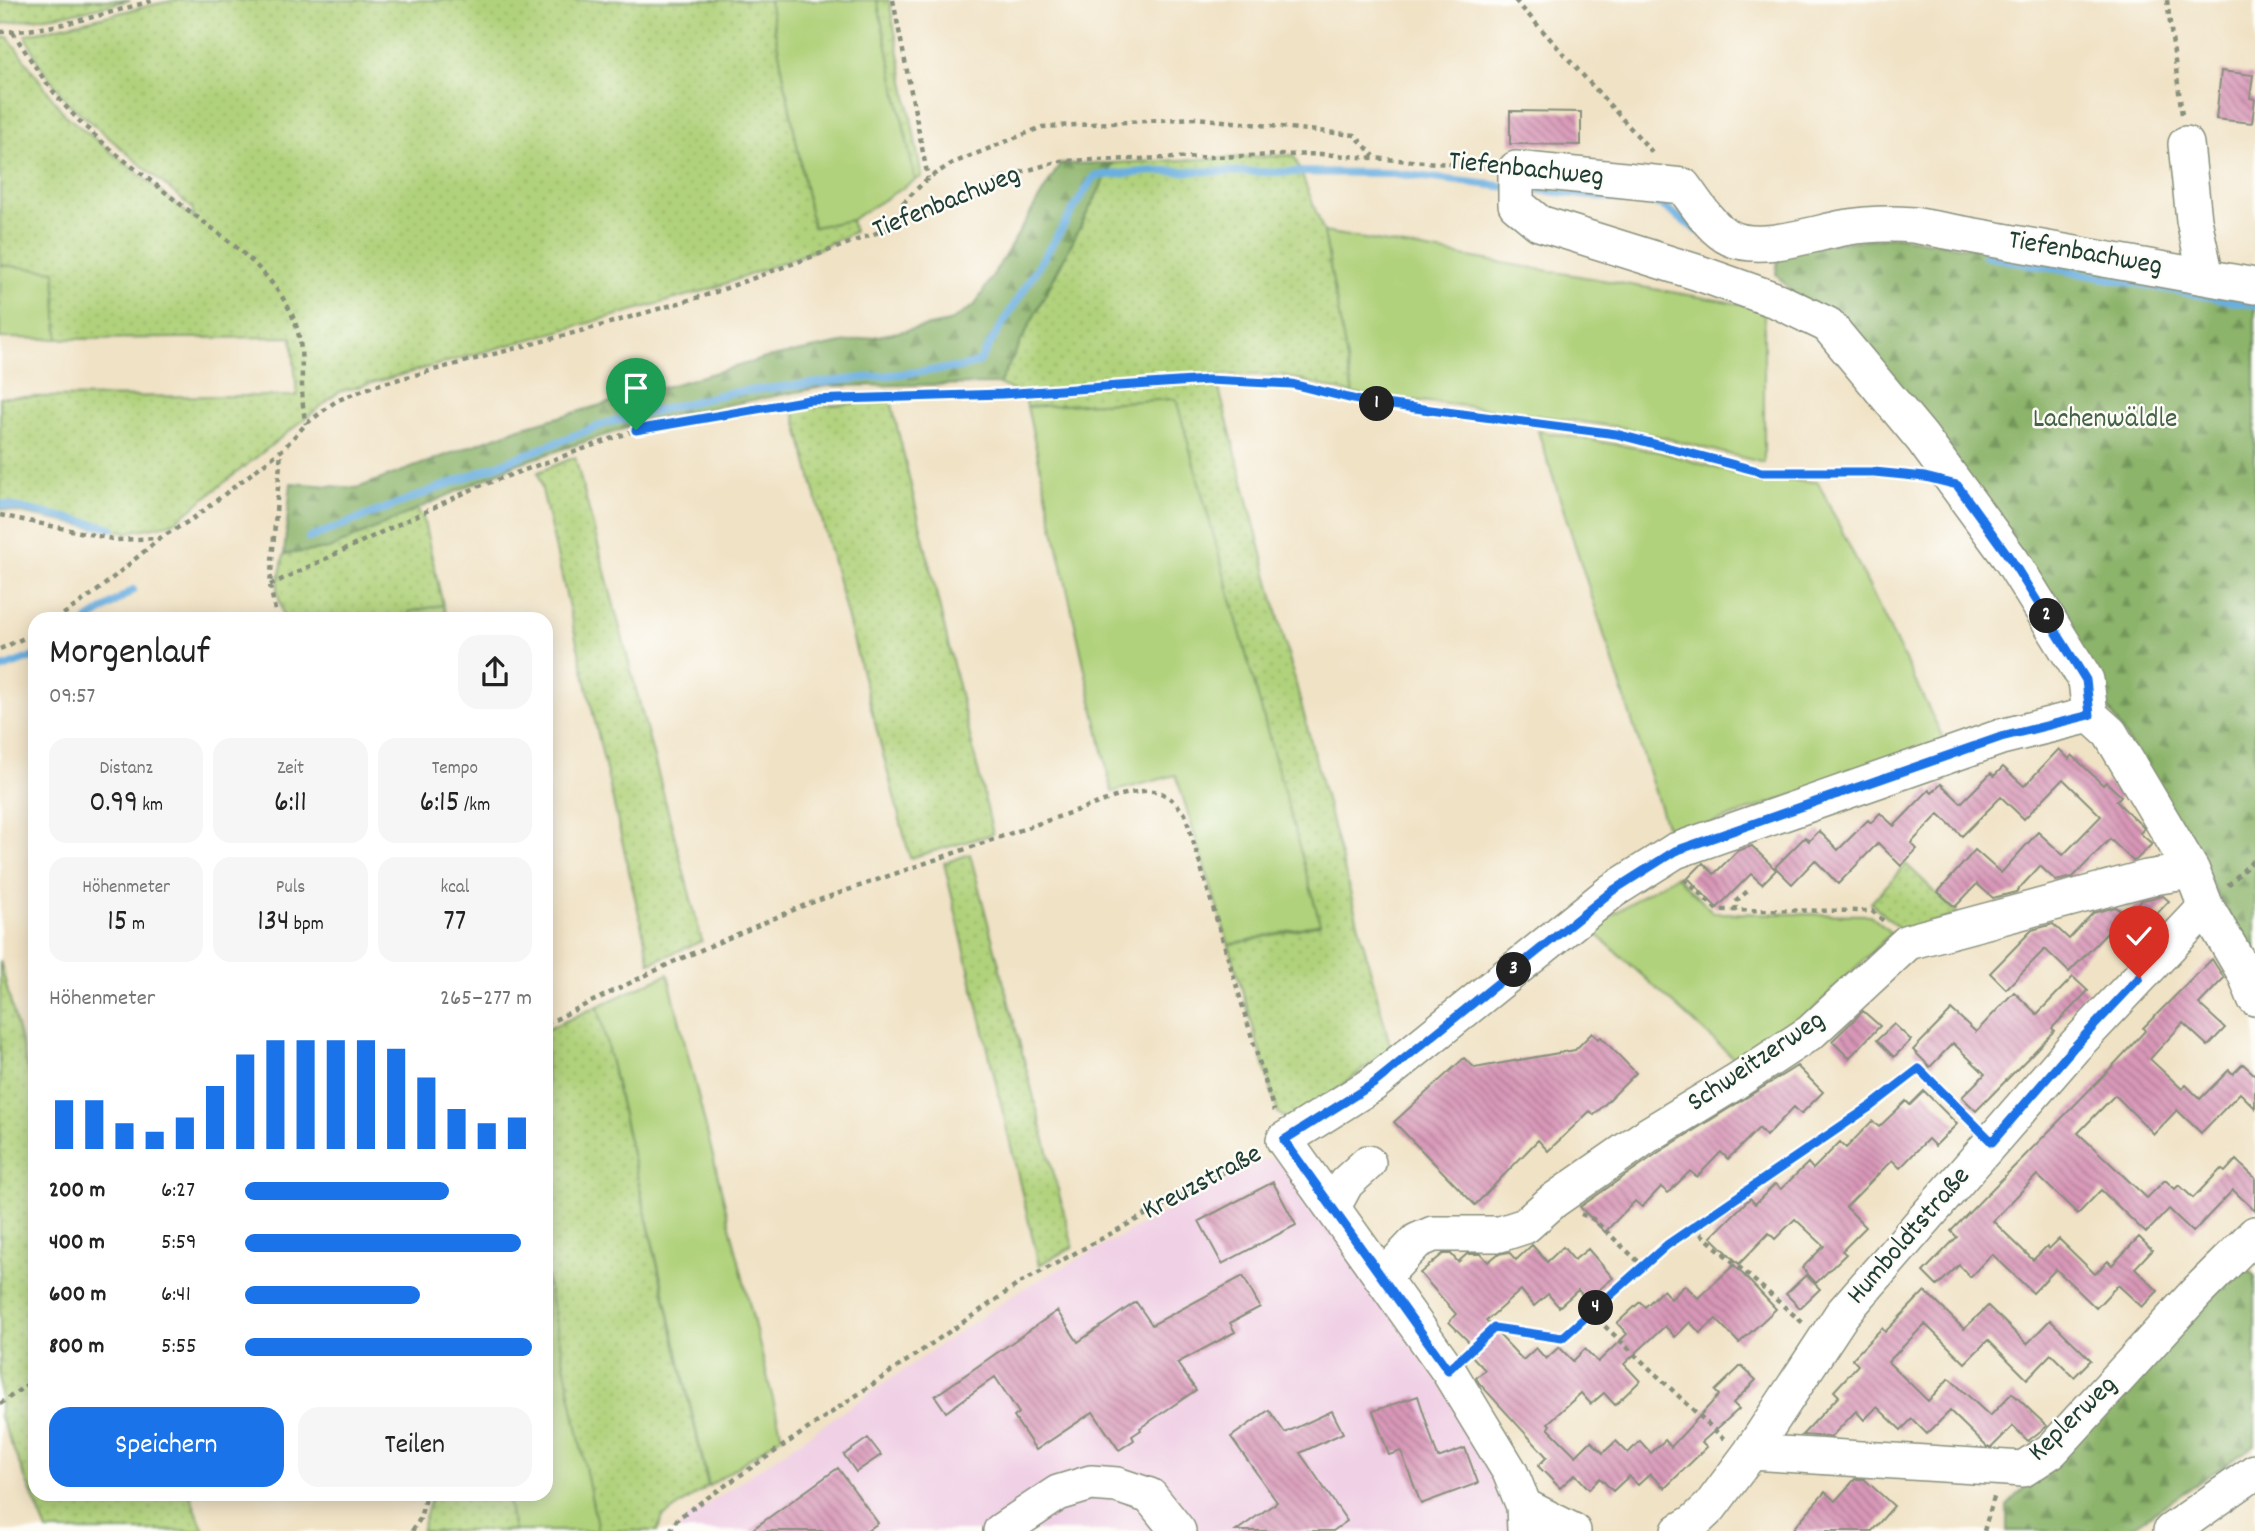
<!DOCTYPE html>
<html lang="de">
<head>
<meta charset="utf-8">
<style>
  body { margin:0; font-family:Dekko,sans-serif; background:#f6f6f6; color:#222; height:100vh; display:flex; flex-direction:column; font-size:26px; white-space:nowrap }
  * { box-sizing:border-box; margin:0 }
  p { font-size:23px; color:#767676 }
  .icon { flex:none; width:38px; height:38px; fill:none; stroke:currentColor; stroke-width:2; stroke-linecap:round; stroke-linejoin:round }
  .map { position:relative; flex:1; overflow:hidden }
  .sheet { position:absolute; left:28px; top:612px; width:525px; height:889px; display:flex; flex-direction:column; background:#fff; border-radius:21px; box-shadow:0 4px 18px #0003 }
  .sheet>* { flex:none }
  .pin { position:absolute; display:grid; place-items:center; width:60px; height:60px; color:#fff; margin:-72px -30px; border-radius:50% 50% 50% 0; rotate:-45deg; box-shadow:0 0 7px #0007 }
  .pin .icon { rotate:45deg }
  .km { position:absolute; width:35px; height:35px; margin:-18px; border-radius:50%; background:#222; color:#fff; font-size:19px; line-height:35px; text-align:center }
  .round { display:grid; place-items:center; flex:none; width:74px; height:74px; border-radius:21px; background:#f6f6f6 }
  .headline { display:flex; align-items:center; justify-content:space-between; height:119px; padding:0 21px }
  h1 { font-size:38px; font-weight:600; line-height:52px }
  .metrics { display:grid; grid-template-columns:repeat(3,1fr); gap:10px; height:119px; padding:7px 21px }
  .metrics div { display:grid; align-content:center; border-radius:18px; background:#f6f6f6; text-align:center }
  .metrics b { font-size:30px; font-weight:600 }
  .metrics small { font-size:19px; font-weight:400 }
  .metrics p { font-size:19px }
  .chart { height:196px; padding:14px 21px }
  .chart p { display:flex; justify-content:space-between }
  .chart svg { width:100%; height:126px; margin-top:7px; stroke:#1a73e8; stroke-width:6 }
  .action { display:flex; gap:14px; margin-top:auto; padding:14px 21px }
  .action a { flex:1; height:80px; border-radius:21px; background:#1a73e8; color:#fff; font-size:28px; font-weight:600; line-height:80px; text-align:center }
  .action a+a { background:#f6f6f6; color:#222 }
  ul { padding:0 21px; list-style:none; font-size:23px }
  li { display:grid; grid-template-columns:112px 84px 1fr; align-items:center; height:52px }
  li i { height:18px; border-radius:9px; background:#1a73e8 }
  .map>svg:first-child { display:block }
  .built { fill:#f0d0e5 }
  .grass { fill:url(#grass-dots); stroke:#688858; stroke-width:2 }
  .forest { fill:url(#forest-firs); stroke:#567850; stroke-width:2 }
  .green { fill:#b1d27b; stroke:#688858; stroke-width:2 }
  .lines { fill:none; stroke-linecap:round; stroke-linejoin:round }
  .stream { stroke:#6aafe0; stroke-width:8 }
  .building { fill:url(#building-back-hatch) }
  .minor-casing { stroke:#88907c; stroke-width:38 }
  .path { stroke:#88907c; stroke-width:4.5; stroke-dasharray:5 5; stroke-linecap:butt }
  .minor { stroke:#fff; stroke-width:35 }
  .route-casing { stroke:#fff; stroke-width:14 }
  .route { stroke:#1a73e8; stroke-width:9 }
  .labels { text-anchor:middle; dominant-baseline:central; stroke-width:5; stroke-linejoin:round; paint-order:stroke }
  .street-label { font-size:28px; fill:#1f3d34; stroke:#fdfcf7 }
  .park-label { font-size:28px; fill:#446246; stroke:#fdfcf7 }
</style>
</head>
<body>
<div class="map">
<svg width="2255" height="1531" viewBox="0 0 2255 1531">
  <defs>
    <pattern id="grass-dots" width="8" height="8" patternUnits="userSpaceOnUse" patternTransform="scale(1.75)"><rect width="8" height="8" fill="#b1d27b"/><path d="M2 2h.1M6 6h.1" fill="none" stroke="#98b56b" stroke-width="1.8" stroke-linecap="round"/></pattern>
    <pattern id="forest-firs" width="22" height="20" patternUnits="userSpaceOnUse" patternTransform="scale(1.75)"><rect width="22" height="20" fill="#8cb46b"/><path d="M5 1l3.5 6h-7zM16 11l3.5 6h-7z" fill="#729459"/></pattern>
    <pattern id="building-back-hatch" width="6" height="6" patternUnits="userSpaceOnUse" patternTransform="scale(1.75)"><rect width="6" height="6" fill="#d897b7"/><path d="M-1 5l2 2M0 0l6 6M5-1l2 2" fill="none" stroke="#af7c96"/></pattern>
  </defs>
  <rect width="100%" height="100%" fill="#fdfcf7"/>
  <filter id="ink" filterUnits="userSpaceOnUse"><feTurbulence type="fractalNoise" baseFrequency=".0143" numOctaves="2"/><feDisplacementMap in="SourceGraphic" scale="14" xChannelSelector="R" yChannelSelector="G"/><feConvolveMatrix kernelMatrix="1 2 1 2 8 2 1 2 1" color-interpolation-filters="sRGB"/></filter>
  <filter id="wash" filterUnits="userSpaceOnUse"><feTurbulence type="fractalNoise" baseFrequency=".00686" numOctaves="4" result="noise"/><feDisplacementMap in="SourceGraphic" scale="28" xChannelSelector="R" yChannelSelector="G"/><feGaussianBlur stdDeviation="1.57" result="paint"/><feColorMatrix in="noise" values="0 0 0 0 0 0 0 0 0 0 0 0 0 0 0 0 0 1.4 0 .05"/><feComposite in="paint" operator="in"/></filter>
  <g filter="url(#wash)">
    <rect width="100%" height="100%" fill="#f0e2c5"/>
    <!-- built -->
    <path class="built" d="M1264,1159L1287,1160L1501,1474L1512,1512L1509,1531H678L683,1521L1019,1291Z"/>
    <!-- grass -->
    <path class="grass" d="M0,0H130L79,12L0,24Z
      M174,0H769L813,227L851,220L854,232L818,249L711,289L339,392L173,523L129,532L90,527L0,509V397L297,396L292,337L58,339L55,272L0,265V38L8,37L65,115L195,219L192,208L68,103L38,62L25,35Z
      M877,0H889L922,177L915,180Z
      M1294,155L1324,232L1353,394L1281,375H1221L1218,385L1391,1049L1292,1123L1278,1113L1229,945L1320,924L1176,399L1027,407L1025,396L999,384L1113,163Z
      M891,401L993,834L910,858L793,408Z
      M575,457L702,941L650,963L538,472Z
      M417,509L423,518L443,605L409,612L410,619H284L277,590L284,554L329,549Z
      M970,854L1073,1247L1039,1265L944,863Z
      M1906,864L1959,915L1901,930L1871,903Z
      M0,961L35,1096V1494L190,1495L204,1531H47L0,1417Z
      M598,1006L708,1486L663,1517L657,1531H598L546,1275V1030Z
      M432,1495H507L514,1531H421Z"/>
    <!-- forest -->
    <path class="forest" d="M1113,163L999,384L829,386L657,418L517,464L329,549L284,554L291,483L357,488L517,429L766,358L949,322L975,305L1060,164Z
      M1895,236L2255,293V975L2236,926L2103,699L1931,457L1776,274L1779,250Z
      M2240,1261L2255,1276V1445L2126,1531H2007V1506Z"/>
    <!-- green -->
    <path class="green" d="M769,0H877L915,180L851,220L813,227Z
      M1324,232L1764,308V463L1625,428L1484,408L1353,394Z
      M0,265L55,271L58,339L0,338Z
      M1176,399L1320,923L1229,945L1176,775L1112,792L1027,407Z
      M1538,431L1660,452L1754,479L1818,482L1945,742L1670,838Z
      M443,605L447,619H410L409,612Z
      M1676,876L1714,913L1870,915L1891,933L1809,1014L1739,1063L1591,929L1641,896Z
      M668,974L782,1436L709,1486L598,1006Z
      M546,1275L598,1531H514L507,1495L546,1494Z"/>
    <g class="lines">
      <!-- stream -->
      <path class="stream" d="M1524,188L1660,204L1698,231
        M1985,256L2255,305
        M0,504L112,528
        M309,538L607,423L728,393L963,367L979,362L1094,176L1155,171L1391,173L1508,187
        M88,620L133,590
        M0,669L35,656"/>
    </g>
    <g id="blocks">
      <!-- building -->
      <path class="building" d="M2221,71L2253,75L2250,98L2255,99L2252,123L2216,119Z
        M1510,111L1581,112V145L1510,144Z
        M2059,749L2069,759L2072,755L2103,785L2106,782L2121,796L2116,801L2142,826L2144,829L2140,833L2152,844L2136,860L2133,861L2110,839L2073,877L2056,881L2040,866L2016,892L1993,898L1977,884L1955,907L1938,892L1975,850L2001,873L2038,832L2063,855L2101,816L2063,779L2024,819L2001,797L1962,836L1939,814L1911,843L1917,849L1901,866L1878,843L1838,884L1815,860L1792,884L1775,867L1805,837L1809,841L1819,831L1838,850L1868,820L1871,823L1880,813L1894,826L1929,790L1932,793L1941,784L1961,803L1991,773L1994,776L2003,767L2024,786Z
        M1752,846L1776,870L1762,884L1751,874L1717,908L1688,878L1703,863L1714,874L1737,851Z
        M2163,896L2169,901L2140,931L2147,937L2131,954L2108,932L2069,972L2045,949L2006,989L1990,973L2032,930L2053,924L2069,939L2093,913L2116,907L2126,916L2142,900Z
        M2212,959L2224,978L2199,1004L2225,1028L2208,1046L2183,1023L2150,1059L2182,1089L2186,1085L2200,1099L2229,1070L2233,1074L2243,1064L2255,1075V1108L2240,1093L2201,1133L2177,1110L2154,1134L2115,1095L2078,1133L2147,1198L2165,1180L2175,1189L2179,1185L2193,1198L2221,1169L2225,1172L2236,1160L2255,1178V1211L2233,1190L2193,1232L2169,1209L2146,1233L2101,1190L2078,1214L2037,1175L1993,1221L2033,1260L2047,1246L2049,1249L2059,1239L2095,1274L2108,1261L2112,1265L2139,1237L2152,1250L2135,1268L2158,1291L2142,1307L2118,1285L2096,1308L2056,1269L2033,1293L1992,1254L1970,1277L1959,1265L1937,1286L1923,1272L1957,1237L1951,1231L2106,1073L2145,1031L2143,1028Z
        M2073,977L2088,991L2052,1028L2054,1031L2032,1054L1976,1111L1962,1097L1985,1074L1953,1043L1930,1067L1913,1050L1952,1010L1976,1032L2014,992L2037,1014Z
        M1863,1011L1880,1026L1849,1058L1832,1041Z
        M1894,1024L1911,1040L1894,1057L1877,1040Z
        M1592,1033L1598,1039L1601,1037L1636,1073L1594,1115L1590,1111L1548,1151L1538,1140L1475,1205L1394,1122L1464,1058L1475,1068L1575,1050Z
        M1797,1066L1823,1092L1801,1114L1794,1107L1766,1136L1759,1128L1728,1159L1721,1152L1697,1177L1690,1171L1668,1193L1661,1187L1642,1207L1635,1201L1605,1232L1580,1207L1659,1152Z
        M1924,1091L1957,1124L1935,1146L1928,1139L1900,1168L1892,1160L1846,1207L1866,1227L1842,1251L1846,1254L1816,1283L1802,1268L1824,1246L1795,1219L1775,1239L1769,1233L1739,1264L1711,1237L1750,1198L1755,1204L1775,1184L1781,1189L1808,1163L1813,1169L1840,1142L1846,1148L1872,1121L1879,1127L1906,1101L1910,1105Z
        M1273,1182L1296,1225L1222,1264L1199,1221Z
        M1532,1245L1547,1262L1563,1247L1574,1260L1588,1249L1613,1278L1587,1300L1578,1290L1559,1307L1548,1294L1534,1306L1521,1290L1486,1321L1523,1360L1536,1348L1546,1359L1559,1347L1573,1361L1585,1349L1598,1362L1627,1334L1617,1323L1640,1302L1645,1307L1663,1290L1671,1299L1685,1285L1698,1298L1734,1265L1776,1309L1739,1343L1716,1319L1700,1333L1690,1322L1675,1337L1665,1326L1624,1364L1640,1381L1615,1405L1604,1393L1591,1404L1581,1393L1548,1423L1550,1425L1548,1428L1576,1456L1591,1441L1603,1453L1616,1441L1628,1453L1640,1441L1651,1453L1665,1440L1671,1447L1719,1395L1715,1391L1741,1366L1756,1380L1733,1403L1739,1409L1702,1442L1707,1447L1665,1488L1650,1474L1638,1485L1629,1476L1613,1491L1600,1478L1589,1489L1575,1474L1560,1488L1538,1466L1547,1457L1479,1383L1476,1378L1485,1370L1470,1354L1476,1349L1449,1322L1456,1314L1420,1273L1443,1254H1451L1458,1262L1467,1254H1481L1488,1262L1498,1254L1509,1252L1516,1260Z
        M1806,1275L1820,1289L1800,1308L1786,1294Z
        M1243,1276L1260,1307L1230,1323L1235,1332L1177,1363L1196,1390L1140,1428L1141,1430L1132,1436L1134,1440L1119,1450L1093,1412L1036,1450L1014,1417L1019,1413L995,1377L946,1412L935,1396L1057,1311L1078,1342L1136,1302L1152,1325Z
        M1925,1291L1964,1329L1988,1306L2027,1344L2050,1320L2091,1360L2074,1377L2051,1354L2027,1379L1988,1340L1965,1363L1925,1324L1888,1362L1928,1401L1949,1378L1990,1416L2012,1393L2047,1426L2028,1441L2013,1426L1992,1447H1987L1950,1411L1927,1434L1912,1419L1901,1430L1877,1407L1864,1420L1856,1411L1831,1437L1802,1435L1839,1396L1834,1391L1858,1365L1852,1359L1882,1328L1885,1332Z
        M1418,1396L1438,1458L1465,1448L1478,1483L1421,1504L1401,1451L1389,1455L1373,1411Z
        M1269,1410L1285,1433L1332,1411L1343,1433L1300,1453L1347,1521L1333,1531H1236L1277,1502L1231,1437Z
        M868,1438L881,1455L856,1472L844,1455Z
        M838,1468L878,1523L867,1531H750Z
        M1855,1479H1864L1894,1506L1872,1531H1791L1825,1492L1835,1501Z"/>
    </g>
  </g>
  <g filter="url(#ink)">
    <use href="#blocks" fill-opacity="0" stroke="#88907c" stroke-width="2"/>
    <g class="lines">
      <defs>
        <path id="minor" d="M2186,144L2194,220L2206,277
          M2090,715L2086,680L2012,561L1922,438L1828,325L1778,301L1696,272L1539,223L1516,204V169L1683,186C1696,203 1711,229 1730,238C1760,252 1812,234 1843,228C1866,224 1889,223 1913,225L2255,286
          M2090,715L2110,733L2192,871L2206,907L2246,975L2255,998
          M1333,1207L1346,1183L1368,1163
          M1382,1278L1417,1241L1433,1234H1500L1525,1226L1553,1201L1648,1135L1735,1082L1811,1032L1908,942L2147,878L2192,871
          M1751,1452L2023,1469L2052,1450L2197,1292L2255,1234
          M1524,1506L1573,1531
          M1001,1531L1058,1493L1091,1483L1117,1485L1150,1496L1178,1531
          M1525,1531L1524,1506L1510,1472L1448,1370L1284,1140L1373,1084L1612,891L1675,851L2001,737L2090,715
          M1679,1531L1694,1522L1710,1507L1751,1452L1842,1314L2073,1048L2206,907
          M2171,1531L2255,1472"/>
      </defs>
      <!-- minor casing -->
      <use href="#minor" class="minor-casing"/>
      <!-- path -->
      <path class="path" d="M893,0L928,178
        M1515,0L1654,154
        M2167,0L2182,115
        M0,32C52,31 106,13 156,0
        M13,32C30,59 47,86 69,110C98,142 136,169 170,196C211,229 260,258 287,305C311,347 296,381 306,424
        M901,223L903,203L928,178L953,163L1042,127L1196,118L1355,135L1374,156
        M0,515L117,540L160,538L191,520L282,450L306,424L336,401L373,386L596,327L710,294L958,203L1001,178L1060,161L1321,154L1488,167
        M270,585L477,487L636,430L809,400L1002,394L1208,380L1292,384L1361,401L1616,434L1762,472H1874L1915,476
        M55,620L97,591L159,539
        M277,620L270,585L281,451
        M0,649L35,633
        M1684,879L1717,910L1872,911L1886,923
        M2228,885L2255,859
        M1736,911L1735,902L1750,889
        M546,1024L673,962L805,905L1121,795C1154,788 1163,787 1185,814L1274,1111
        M1581,1214L1593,1219L1642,1265
        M1693,1227L1803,1323
        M1591,1313L1667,1245L1871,1106L1919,1069L1973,1123
        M1469,1351L1494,1328L1562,1338L1591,1313L1724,1439
        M0,1404L35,1379
        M412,1531L420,1519L426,1494
        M670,1531L678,1518L1020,1283L1259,1153
        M1984,1531L1995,1494"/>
      <!-- minor -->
      <use href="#minor" class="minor"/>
    </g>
  </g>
  <g class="lines" filter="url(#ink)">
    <defs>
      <path id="route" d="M636,430L809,400L1002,394L1208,380L1292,384L1361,401L1616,434L1762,472H1874L1925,477L1957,485L2012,561L2086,680L2090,715L2001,737L1675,851L1612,891L1373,1084L1284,1140L1448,1370L1494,1328L1562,1338L1667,1245L1871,1106L1919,1069L1992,1142L2073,1048L2139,978"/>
    </defs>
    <!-- route casing -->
    <use href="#route" class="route-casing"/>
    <!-- route -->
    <use href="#route" class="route"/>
  </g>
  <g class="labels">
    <!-- street labels -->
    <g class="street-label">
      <text transform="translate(1526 171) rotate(6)">Tiefenbachweg</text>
      <text transform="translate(947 204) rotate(-22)">Tiefenbachweg</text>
      <text transform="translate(2085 255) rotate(10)">Tiefenbachweg</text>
      <text transform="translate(1757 1063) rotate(-34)">Schweitzerweg</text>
      <text transform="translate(1203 1184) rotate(-28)">Kreuzstraße</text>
      <text transform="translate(1910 1237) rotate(-49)">Humboldtstraße</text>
      <text transform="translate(2074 1420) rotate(-44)">Keplerweg</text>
    </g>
    <!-- park labels -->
    <g class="park-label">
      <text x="2105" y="421">Lachenwäldle</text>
    </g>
  </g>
</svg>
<div class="pin" style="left:636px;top:430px;background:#1e9e55"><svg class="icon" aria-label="arrive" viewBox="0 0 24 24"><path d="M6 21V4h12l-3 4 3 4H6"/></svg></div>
<div class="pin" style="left:2139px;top:978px;background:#d93025"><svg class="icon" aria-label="check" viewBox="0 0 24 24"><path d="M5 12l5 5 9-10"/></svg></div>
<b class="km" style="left:1377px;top:404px">1</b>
<b class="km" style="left:2047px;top:616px">2</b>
<b class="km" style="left:1514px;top:970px">3</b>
<b class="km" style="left:1596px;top:1308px">4</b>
<section class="sheet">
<div class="headline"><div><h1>Morgenlauf</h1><p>09:57</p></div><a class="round"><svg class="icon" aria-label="share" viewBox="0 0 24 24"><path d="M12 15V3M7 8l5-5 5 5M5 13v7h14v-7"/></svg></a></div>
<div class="metrics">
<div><p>Distanz</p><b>0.99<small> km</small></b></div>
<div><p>Zeit</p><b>6:11</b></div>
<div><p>Tempo</p><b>6:15<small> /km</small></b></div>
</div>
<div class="metrics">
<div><p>Höhenmeter</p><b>15<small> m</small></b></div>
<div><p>Puls</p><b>134<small> bpm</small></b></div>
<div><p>kcal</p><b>77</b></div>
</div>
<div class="chart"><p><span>Höhenmeter</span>265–277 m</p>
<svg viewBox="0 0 160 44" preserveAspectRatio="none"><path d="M5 44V27M15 44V27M25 44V35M35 44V38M45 44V33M55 44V22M65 44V11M75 44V6M85 44V6M95 44V6M105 44V6M115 44V9M125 44V19M135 44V30M145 44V35M155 44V33"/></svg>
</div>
<ul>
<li><b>200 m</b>6:27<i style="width:71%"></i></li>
<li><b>400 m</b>5:59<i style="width:96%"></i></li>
<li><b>600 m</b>6:41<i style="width:61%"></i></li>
<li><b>800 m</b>5:55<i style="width:100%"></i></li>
</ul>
<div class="action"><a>Speichern</a><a>Teilen</a></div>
</section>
</div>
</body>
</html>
